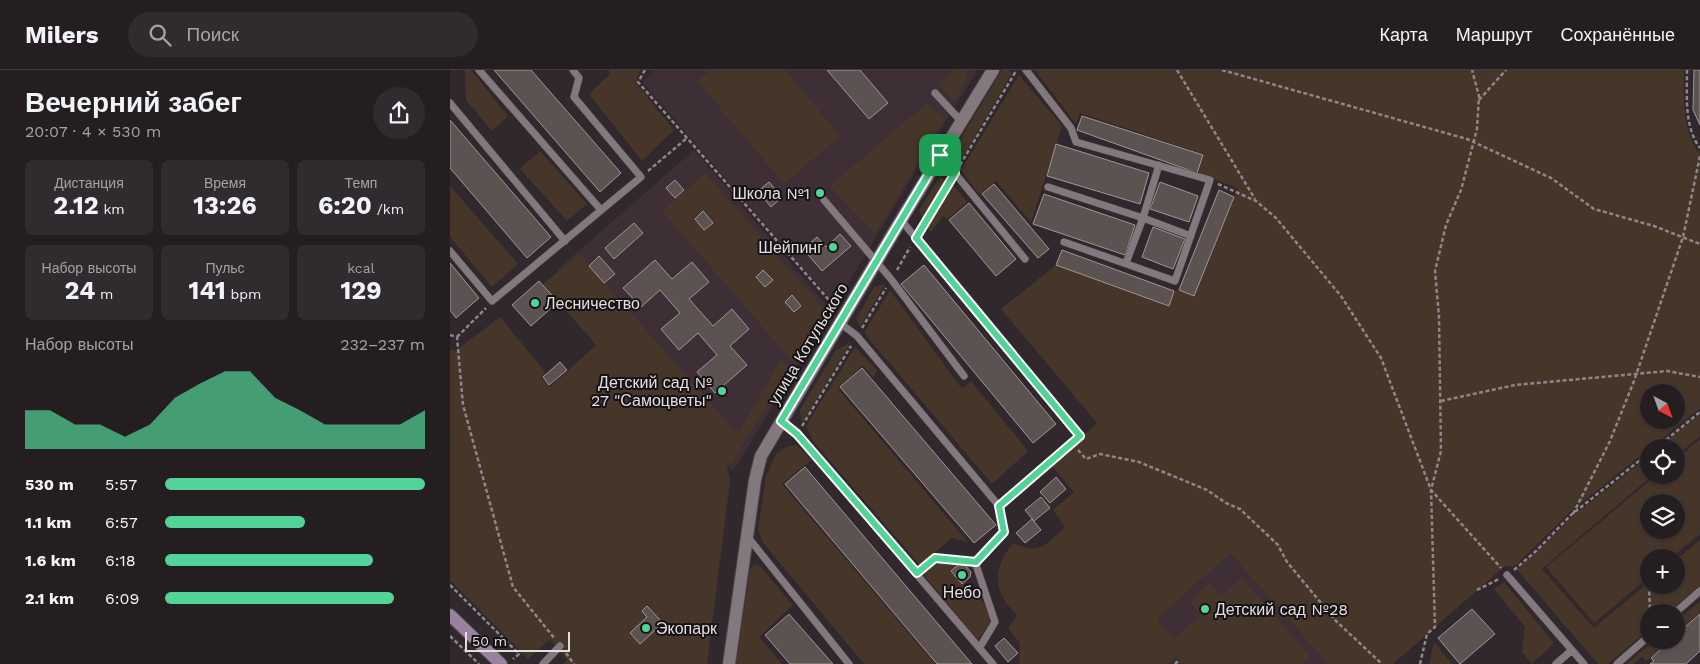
<!DOCTYPE html>
<html lang="ru">
<head>
<meta charset="utf-8">
<style>
  body { margin:0; font-family:"Work Sans",sans-serif; background:#302b2e; color:#f1f3f6; height:100vh; display:flex; flex-direction:column; font-size:19px; white-space:nowrap }
  * { box-sizing:border-box; margin:0 }
  p { font-size:16px; color:#a3a2a5 }
  .icon { flex:none; width:28px; height:28px; fill:none; stroke:currentColor; stroke-width:2; stroke-linecap:round; stroke-linejoin:round }
  .map { position:relative; flex:1; overflow:hidden }
  .details { display:flex; flex-direction:column; background:#241e21; width:450px }
  .details>* { flex:none }
  .needle { width:32px; rotate:139deg }
  .fabs { position:absolute; left:1190px; top:314px; display:grid; gap:10px }
  .fabs a { display:grid; place-items:center; width:45px; height:45px; border-radius:50%; background:#241e21; box-shadow:0 1px 4px #0004,0 0 0 1px #413c3f; font-size:25px }
  .scale { position:absolute; left:15px; bottom:12px; width:105px; box-sizing:border-box; padding-left:5px; border:2px solid #e3dee0; border-top:0; font-size:14px; line-height:18px; white-space:nowrap; color:#e3dee0; -webkit-text-stroke:4px #161214; paint-order:stroke }
  .pin { position:absolute; display:grid; place-items:center; width:42px; height:42px; color:#fff; margin:-21px; border-radius:10px; box-shadow:0 2px 8px #0006 }
  .round { display:grid; place-items:center; flex:none; width:52px; height:52px; border-radius:26px; background:#302b2e }
  .summary { display:flex; align-items:center; justify-content:space-between; height:85px; padding:0 25px }
  h1 { font-size:28px; font-weight:700; line-height:38px }
  .metrics { display:grid; grid-template-columns:repeat(3,1fr); gap:8px; height:85px; padding:5px 25px }
  .metrics div { display:grid; align-content:center; border-radius:8px; background:#302b2e; text-align:center }
  .metrics b { font-size:25px; font-weight:700 }
  .metrics small { font-size:14px; font-weight:400 }
  .metrics p { font-size:14px }
  .chart { height:140px; padding:10px 25px }
  .chart p { display:flex; justify-content:space-between }
  .chart svg { width:100%; height:90px; margin-top:5px; fill:#52d397; opacity:.7 }
  ul { padding:0 25px; list-style:none; font-size:16px }
  li { display:grid; grid-template-columns:80px 60px 1fr; align-items:center; height:38px }
  li i { height:12px; border-radius:6px; background:#52d397 }
  header { display:flex; align-items:center; gap:30px; box-sizing:border-box; height:70px; padding:0 25px; background:#241e21; border-bottom:1px solid #413c3f }
  header strong { font-size:24px }
  nav { display:flex; gap:28px; margin-inline-start:auto; font-size:18px }
  .search { width:350px; height:45px; background:#302b2e; display:flex; align-items:center; gap:12px; box-sizing:border-box; padding:0 18px; border-radius:28px; color:#a3a2a5; font-size:19px }
  main { display:flex; flex:1; min-height:0 }
  .map>svg:first-child { display:block }
  .built { fill:#3d2f35 }
  .green { fill:#46362a; fill-rule:evenodd }
  .building { fill:#5c5251; stroke:#a19695 }
  .lines { fill:none; stroke-linecap:round; stroke-linejoin:round }
  .service-casing { stroke:#4d4649; stroke-width:8 }
  .minor-casing { stroke:#4d4649; stroke-width:14 }
  .secondary-casing { stroke:#4d4649; stroke-width:14 }
  .path { stroke:#8d878a; stroke-width:2.5; stroke-dasharray:4 2.5; stroke-linecap:butt }
  .service { stroke:#82787d; stroke-width:7 }
  .minor { stroke:#82787d; stroke-width:12 }
  .secondary { stroke:#99829d; stroke-width:12 }
  .route-casing { stroke:#fff; stroke-width:10 }
  .route { stroke:#52d397; stroke-width:6 }
  .poi-dot { fill:#52d397; stroke:#161214; stroke-width:2 }
  .labels { text-anchor:middle; dominant-baseline:central; stroke-width:4; stroke-linejoin:round; paint-order:stroke }
  .poi-label { font-size:16px; fill:#e3dee0; stroke:#161214; text-anchor:end }
  .street-label { font-size:16px; fill:#e3dee0; stroke:#161214 }
</style>
</head>
<body>
<header>
<strong>Milers</strong>
<div class="search"><svg class="icon" aria-label="search" viewBox="0 0 24 24"><circle cx="10" cy="10" r="6"/><path d="M15 15l6 6"/></svg>Поиск</div>
<nav><a>Карта</a><a>Маршрут</a><a>Сохранённые</a></nav>
</header>
<main>
<section class="details">
<div class="summary"><div><h1>Вечерний забег</h1><p>20:07 · 4 × 530 m</p></div><a class="round"><svg class="icon" aria-label="share" viewBox="0 0 24 24"><path d="M12 15V3M7 8l5-5 5 5M5 13v7h14v-7"/></svg></a></div>
<div class="metrics">
<div><p>Дистанция</p><b>2.12<small> km</small></b></div>
<div><p>Время</p><b>13:26</b></div>
<div><p>Темп</p><b>6:20<small> /km</small></b></div>
</div>
<div class="metrics">
<div><p>Набор высоты</p><b>24<small> m</small></b></div>
<div><p>Пульс</p><b>141<small> bpm</small></b></div>
<div><p>kcal</p><b>129</b></div>
</div>
<div class="chart"><p><span>Набор высоты</span>232–237 m</p>
<svg viewBox="0 0 160 44" preserveAspectRatio="none"><path d="M0 44V25L10 25L20 32L30 32L40 38L50 32L60 19L70 12L80 6L90 6L100 19L110 25L120 32L130 32L140 32L150 32L160 25V44z"/></svg>
</div>
<ul>
<li><b>530 m</b>5:57<i style="width:100%"></i></li>
<li><b>1.1 km</b>6:57<i style="width:54%"></i></li>
<li><b>1.6 km</b>6:18<i style="width:80%"></i></li>
<li><b>2.1 km</b>6:09<i style="width:88%"></i></li>
</ul>
</section>
<div class="map">
<svg width="1250" height="594" viewBox="0 0 1250 594">
  <rect width="100%" height="100%" fill="#30282c"/>
  <!-- built -->
  <path class="built" d="M205,0H527L385,235L192,12Z
    M244,80L380,239L283,402L107,200Z
    M763,464L879,594H618Z"/>
  <!-- green -->
  <path class="green" d="M15,0H21L58,46L42,61L16,30Z
    M159,0H191L185,12L224,60L192,91L139,24L159,5Z
    M261,0H335L390,66L334,114L247,11Z
    M505,0H520L505,32L489,15Z
    M552,0H559L562,3L508,95L501,85Z
    M585,0H1234C1234,27 1232,63 1250,84V338L1120,442L1065,496H1055L943,594H878L780,483L707,549L724,568L751,545L739,531L760,513L771,526L792,508L860,586L851,594H733L726,587L718,594H569L570,573L558,559L567,545C542,522 542,499 563,473C591,486 595,475 615,457L603,440L624,422L601,395L647,353L551,239L606,195L718,236L724,221L729,220L744,226L788,118L747,103L753,84L630,43L626,54ZM1199,322H1226V350H1199Z
    M569,5L612,56L581,152L546,111L530,125L511,100Z
    M477,33L495,49L425,164L380,116Z
    M90,81L137,134L117,151L70,99Z
    M255,103L375,240L343,292L212,141Z
    M490,107L497,110L473,152L469,140Z
    M502,114L517,132L497,149L493,146L481,162L476,156Z
    M0,116L68,194L42,217L0,167Z
    M129,184L288,364L331,289L338,298L281,395L276,389L280,411L257,594H113L117,590L100,569L78,589L0,510V280L5,281L50,247L96,303L91,308L100,317L146,275L93,214Z
    M435,214L410,257L406,249L424,217Z
    M440,220L512,319L521,311L578,381L542,414L414,263Z
    M401,272L352,353L350,340L386,280Z
    M405,277L427,300L424,308L412,295L388,319L518,472L502,468L470,495L363,371L356,356Z
    M1250,344V366L1226,386V378L1209,377Z
    M1250,369V464L1222,487L1199,488V507L1144,553L1096,497L1207,405H1226V389ZM1199,432H1226V460H1199Z
    M347,375L361,390L332,414L485,594H414L314,474L308,460L316,406L326,384L338,376Z
    M1199,386V405H1203L1092,499L1144,558L1199,512V515H1226V490L1250,470V516L1218,542H1199V559L1158,594H1148L1067,500L1123,446Z
    M487,491L506,495L500,501L535,534L541,551L528,570L473,504Z
    M304,495H309L343,535L309,567L332,594H286L300,500Z
    M1054,512L1104,573L1082,594L1072,582L1075,557L1044,519Z
    M1250,531V543L1226,564V552Z
    M1205,570H1220L1196,591L1192,586L1184,594H1176Z
    M984,572L1002,594H979Z"/>
  <!-- building -->
  <path class="building" d="M44,0H81L171,103L150,122Z
    M377,0H410L438,33L419,49Z
    M1244,0H1250V55L1243,40Z
    M632,46L753,85L747,103L627,60Z
    M0,50L101,167L77,188L0,98Z
    M606,74L699,103L690,134L597,106Z
    M225,110L234,120L225,128L216,118Z
    M319,112L332,127L321,137L308,121Z
    M710,112L748,126L739,152L700,139Z
    M544,114L599,179L588,188L532,124Z
    M769,120L784,127L744,226L729,220Z
    M594,124L685,155L675,185L583,154Z
    M519,133L566,189L546,206L499,150Z
    M253,141L263,153L254,160L245,149Z
    M184,153L193,163L164,189L155,178Z
    M703,157L735,169L723,199L692,187Z
    M390,164L401,176L372,201L353,179L367,167L376,177Z
    M612,180L724,221L719,236L606,195Z
    M149,186L165,204L154,213L139,196Z
    M205,190L222,209L242,192L259,212L239,229L263,256L282,239L299,259L280,276L297,295L265,323L247,302L267,285L248,263L229,280L211,259L230,243L210,220L191,237L173,218Z
    M0,193L29,228L6,248L0,240Z
    M474,195L606,354L583,373L451,214Z
    M313,200L323,210L315,217L306,207Z
    M89,211L108,232L81,256L62,235Z
    M342,225L351,236L344,242L335,232Z
    M110,292L117,300L99,315L93,307Z
    M412,298L546,455L524,473L390,317Z
    M355,397L522,594H487L335,414Z
    M606,407L616,419L600,433L590,422Z
    M591,427L600,438L584,451L575,440Z
    M582,449L591,460L575,473L566,463Z
    M510,493H513L521,502L520,507L512,514L501,501Z
    M197,536L213,553L190,574L180,563L197,547L192,541Z
    M1022,539L1045,564L1010,594L988,568Z
    M339,544L383,594H340L315,565Z
    M1250,544V581L1236,594H1200L1204,591L1201,588L1221,570H1226V565Z
    M554,568L568,583L558,592L545,576Z"/>
  <g class="lines">
    <defs>
      <path id="service" d="M29,0L151,140
        M576,0L621,58L626,72L760,110L725,211L614,172
        M485,23L511,51
        M0,33L115,171
        M490,85L575,189
        M598,117L693,148L741,166
        M374,130L441,209L514,306
        M0,181L42,231L191,107L124,27L129,8L123,0
        M676,193L693,148L709,95
        M390,253L407,266L549,436L630,366L451,150
        M331,351L347,364L543,594
        M297,466L399,594
        M525,492L545,552L530,577
        M467,503L485,488L525,492L554,462L549,436
        M1057,505L1134,594
        M1226,542L1250,521
        M93,594L110,576
        M1106,594L1122,580
        M1167,594L1199,566"/>
      <path id="minor" d="M279,594L305,410L311,386L451,150L543,0"/>
      <path id="secondary" d="M0,545L51,594"/>
    </defs>
    <!-- service casing -->
    <use href="#service" class="service-casing"/>
    <!-- minor casing -->
    <use href="#minor" class="minor-casing"/>
    <!-- secondary casing -->
    <use href="#secondary" class="secondary-casing"/>
    <!-- path -->
    <path class="path" d="M195,0L188,12L385,237
      M727,0L805,129
      M772,0L1017,69L1101,108L1144,139L1204,156L1250,174
      M1237,0C1237,25 1234,57 1250,78
      M1029,30L1056,0
      M510,95L566,1
      M198,101L237,68
      M768,114L806,131L826,148L891,226L931,288L981,420L1051,498
      M471,159L499,113
      M447,200L460,177
      M412,258L436,218
      M0,265L7,267L13,335L63,517L105,569
      M7,267L36,238
      M991,331L1065,315L1217,301L1250,307
      M352,356L401,276
      M1206,378L1250,342
      M628,380L636,389L650,384L689,392L757,420L776,433L790,439L828,475L837,492L886,551L932,594
      M1123,444L1160,371L1184,311L1233,167L1250,86
      M1064,500L1086,481L1121,445L1199,383
      M0,515L69,584L63,589
      M1199,515L1200,542
      M1027,520L1049,509
      M0,566L29,594
      M116,583L124,594
      M725,594L727,592L728,594
      M970,594L977,564L985,557L981,420L991,381L989,246L985,201L996,155L1011,120L1027,59L1029,26L1022,0"/>
    <!-- service -->
    <use href="#service" class="service"/>
    <!-- minor -->
    <use href="#minor" class="minor"/>
    <!-- secondary -->
    <use href="#secondary" class="secondary"/>
  </g>
  <g class="lines">
    <defs>
      <path id="route" d="M490,85L505,103L466,168L630,366L549,436L554,462L526,492L485,488L467,503L347,364L331,351Z"/>
    </defs>
    <!-- route casing -->
    <use href="#route" class="route-casing"/>
    <!-- route -->
    <use href="#route" class="route"/>
  </g>
  <!-- markers -->
  <g class="poi-dot">
    <circle cx="370" cy="123" r="5"/>
    <circle cx="383" cy="177" r="5"/>
    <circle cx="85" cy="233" r="5"/>
    <circle cx="272" cy="321" r="5"/>
    <circle cx="512" cy="505" r="5"/>
    <circle cx="755" cy="539" r="5"/>
    <circle cx="196" cy="558" r="5"/>
  </g>
  <g class="labels">
    <!-- poi labels -->
    <g class="poi-label">
      <text x="360" y="123">Школа №1</text>
      <text x="373" y="177">Шейпинг</text>
      <text x="95" y="233" text-anchor="start">Лесничество</text>
      <text x="262" y="312">Детский сад №<tspan x="262" dy="18">27 "Самоцветы"</tspan></text>
      <text x="512" y="522" text-anchor="middle">Небо</text>
      <text x="765" y="539" text-anchor="start">Детский сад №28</text>
      <text x="206" y="558" text-anchor="start">Экопарк</text>
    </g>
    <!-- street labels -->
    <g class="street-label">
      <text transform="translate(358 274) rotate(-59)">улица Котульского</text>
    </g>
  </g>
</svg>
<div class="fabs">
<a><svg class="needle" viewBox="-14 -14 28 28"><path d="M0-13l5 13h-10z" fill="#e53935"/><path d="M0 13l5-13h-10z" fill="#a3a2a5"/></svg></a>
<a><svg class="icon" aria-label="locate" viewBox="0 0 24 24"><circle cx="12" cy="12" r="6"/><path d="M12 2v4M12 18v4M2 12h4M18 12h4"/></svg></a>
<a><svg class="icon" aria-label="layers" viewBox="0 0 24 24"><path d="M12 4l9 5-9 5-9-5zM3 14l9 5 9-5"/></svg></a>
<a>+</a>
<a>−</a>
</div>
<div class="scale">50 m</div>
<div class="pin" style="left:490px;top:85px;background:#1e9e55"><svg class="icon" aria-label="arrive" viewBox="0 0 24 24"><path d="M6 21V4h12l-3 4 3 4H6"/></svg></div>
</div>
</main>
</body>
</html>
